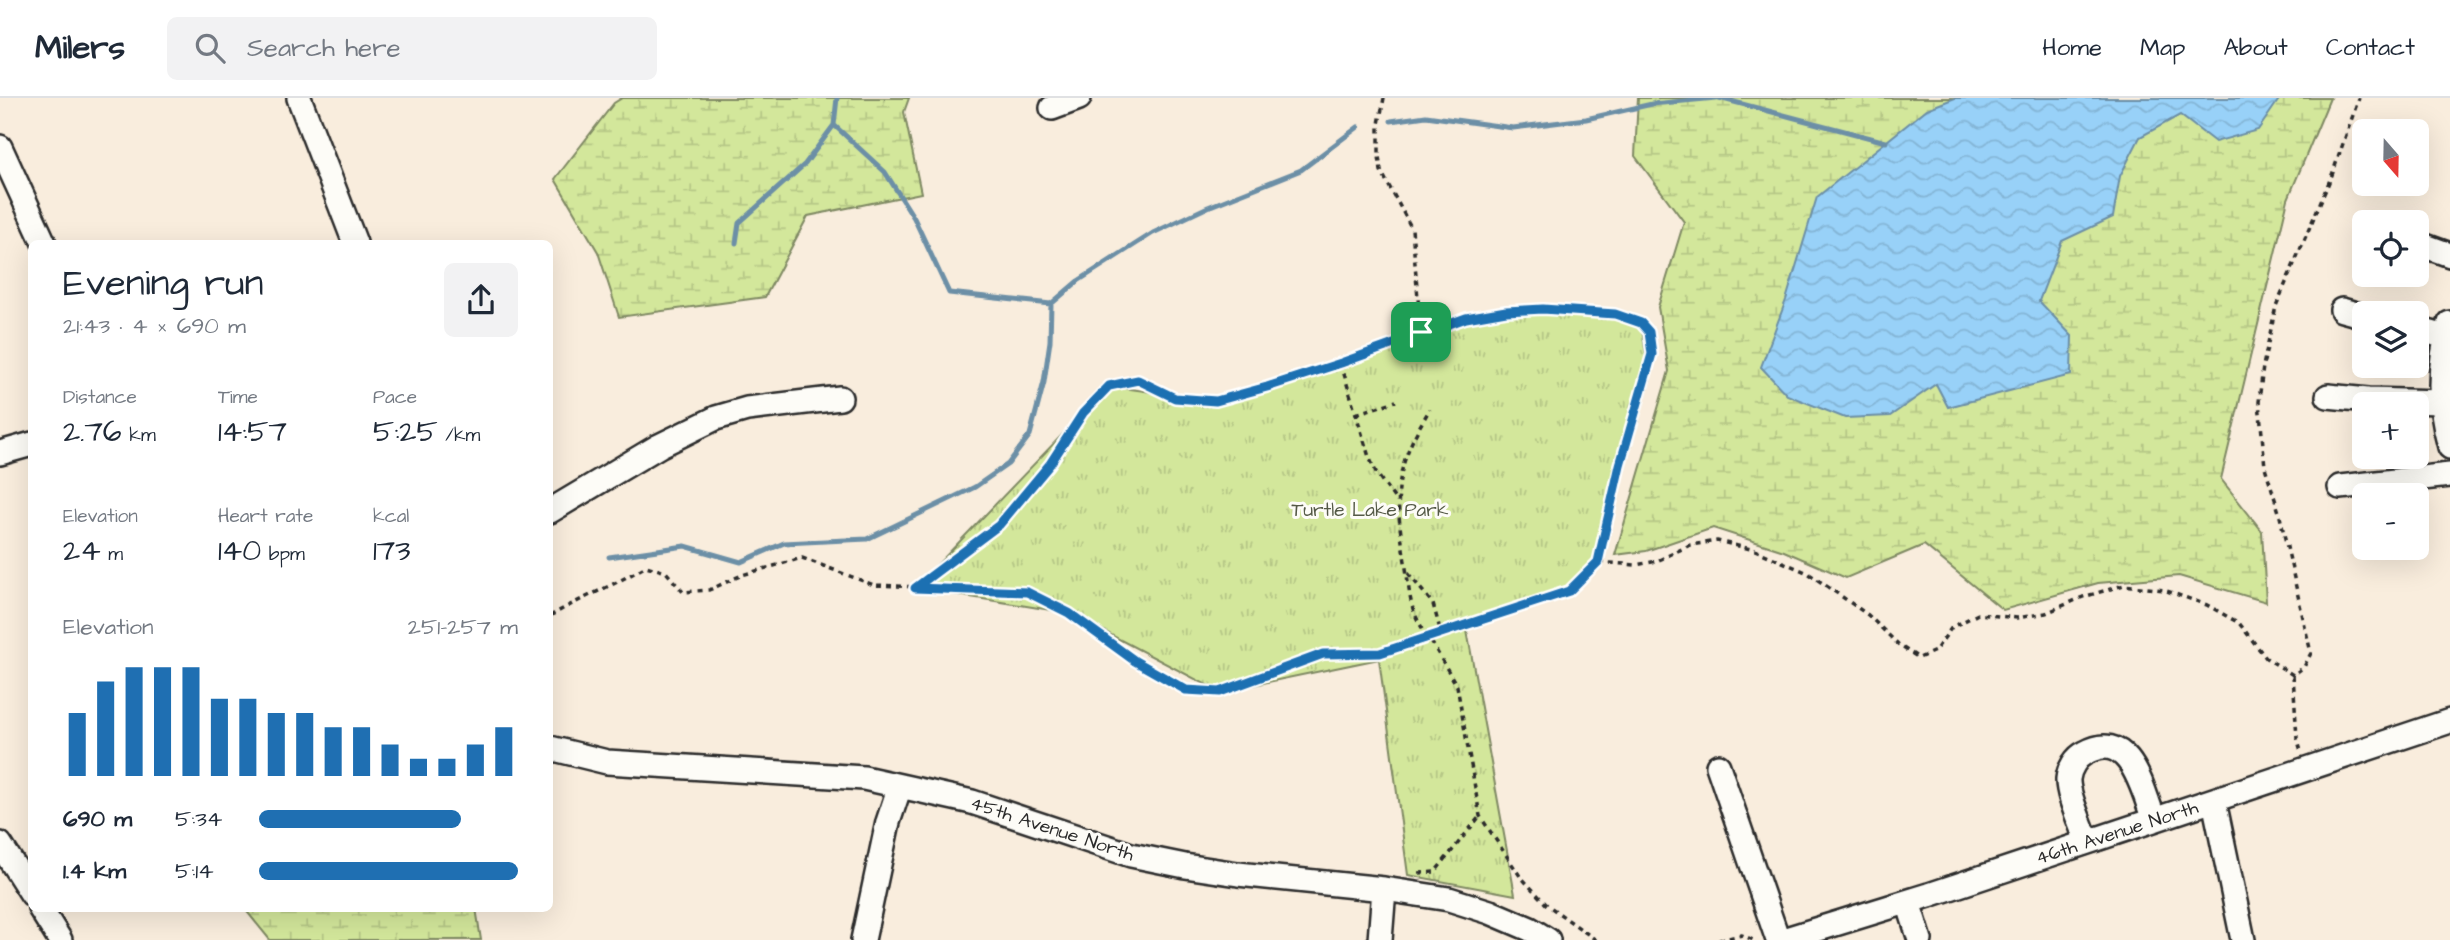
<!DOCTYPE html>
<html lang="en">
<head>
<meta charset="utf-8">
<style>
  body { margin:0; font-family:"Architects Daughter",sans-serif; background:#f2f2f3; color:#1f2937; height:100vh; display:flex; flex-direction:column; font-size:26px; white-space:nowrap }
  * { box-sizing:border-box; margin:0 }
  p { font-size:23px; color:#747a83 }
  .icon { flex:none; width:38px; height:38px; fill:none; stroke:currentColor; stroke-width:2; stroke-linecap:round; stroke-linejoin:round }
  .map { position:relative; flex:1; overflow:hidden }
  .drawer { position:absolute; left:28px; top:142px; width:525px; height:672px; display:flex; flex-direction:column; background:#fff; border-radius:10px; box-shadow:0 7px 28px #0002 }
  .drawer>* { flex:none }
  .needle { width:46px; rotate:160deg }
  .buttons { position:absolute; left:2352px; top:21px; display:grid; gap:14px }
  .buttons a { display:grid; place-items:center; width:77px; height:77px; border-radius:10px; background:#fff; box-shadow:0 7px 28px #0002; font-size:35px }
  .pin { position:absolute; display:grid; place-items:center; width:60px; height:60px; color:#fff; margin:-30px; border-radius:14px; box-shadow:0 4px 10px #0006 }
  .round { display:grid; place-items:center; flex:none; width:74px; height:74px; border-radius:10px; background:#f2f2f3 }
  .overview { display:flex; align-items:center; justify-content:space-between; height:119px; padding:0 35px }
  h1 { font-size:38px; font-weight:600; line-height:52px }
  .metrics { display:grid; grid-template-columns:repeat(3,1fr); gap:10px; height:119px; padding:7px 35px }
  .metrics div { display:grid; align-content:center }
  .metrics b { font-size:30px; font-weight:600 }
  .metrics small { font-size:19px; font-weight:400 }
  .metrics p { font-size:19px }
  .chart { height:196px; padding:14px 35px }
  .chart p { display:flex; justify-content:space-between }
  .chart svg { width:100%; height:126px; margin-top:7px; stroke:#1f6fb2; stroke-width:6 }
  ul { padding:0 35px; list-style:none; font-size:23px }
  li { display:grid; grid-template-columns:112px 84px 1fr; align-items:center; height:52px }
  li i { height:18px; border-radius:9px; background:#1f6fb2 }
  header { display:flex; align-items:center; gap:42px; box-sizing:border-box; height:98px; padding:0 35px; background:#fff; border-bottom:2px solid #e0e1e3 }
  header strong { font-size:33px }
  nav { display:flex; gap:38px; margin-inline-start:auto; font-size:24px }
  .search { width:490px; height:63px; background:#f2f2f3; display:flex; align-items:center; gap:18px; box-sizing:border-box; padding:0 24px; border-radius:10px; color:#747a83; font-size:26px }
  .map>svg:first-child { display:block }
  .wetland { fill:url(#wetland-marsh); stroke:#7f8963; stroke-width:2 }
  .park { fill:url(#park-tufts); stroke:#7f8963; stroke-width:2 }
  .water { fill:url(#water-waves); stroke:#6c8fa6; stroke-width:2 }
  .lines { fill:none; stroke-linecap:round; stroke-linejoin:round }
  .stream { stroke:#6c8fa6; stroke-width:5 }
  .minor-casing { stroke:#2b2b2b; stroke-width:28 }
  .path { stroke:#2b2b2b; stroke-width:3.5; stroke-dasharray:5 5; stroke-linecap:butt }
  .minor { stroke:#fdfcf7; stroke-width:23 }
  .route-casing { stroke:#fff; stroke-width:14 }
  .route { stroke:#1f6fb2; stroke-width:9 }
  .labels { text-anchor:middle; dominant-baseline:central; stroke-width:6; stroke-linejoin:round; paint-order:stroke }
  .park-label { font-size:19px; fill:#555a47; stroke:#fdfcf7 }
  .street-label { font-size:19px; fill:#2b2b2b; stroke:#fdfcf7 }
</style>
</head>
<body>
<header>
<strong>Milers</strong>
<div class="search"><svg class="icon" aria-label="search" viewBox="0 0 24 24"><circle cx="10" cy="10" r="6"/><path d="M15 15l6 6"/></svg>Search here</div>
<nav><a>Home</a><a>Map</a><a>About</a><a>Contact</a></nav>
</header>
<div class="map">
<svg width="2450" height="842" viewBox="0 0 2450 842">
  <defs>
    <pattern id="wetland-marsh" width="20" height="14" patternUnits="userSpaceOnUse" patternTransform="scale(1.75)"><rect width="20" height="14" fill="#d3e79b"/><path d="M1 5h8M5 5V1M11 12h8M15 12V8" fill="none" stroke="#b5c686"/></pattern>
    <pattern id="park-tufts" width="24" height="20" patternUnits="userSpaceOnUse" patternTransform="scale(1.75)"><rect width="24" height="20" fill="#d3e79b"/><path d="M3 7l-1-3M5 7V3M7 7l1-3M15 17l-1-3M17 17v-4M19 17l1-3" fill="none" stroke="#b5c686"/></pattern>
    <pattern id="water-waves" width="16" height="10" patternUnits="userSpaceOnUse" patternTransform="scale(1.75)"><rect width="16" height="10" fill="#98d1f8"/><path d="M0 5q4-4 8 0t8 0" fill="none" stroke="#83b4d5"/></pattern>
  </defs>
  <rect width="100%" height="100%" fill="#f9eddd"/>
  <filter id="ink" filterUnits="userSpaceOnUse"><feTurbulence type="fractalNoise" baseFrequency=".0143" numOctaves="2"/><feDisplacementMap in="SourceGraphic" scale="14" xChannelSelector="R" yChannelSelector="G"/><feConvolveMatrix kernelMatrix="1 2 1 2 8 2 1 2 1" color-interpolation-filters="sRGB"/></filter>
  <g filter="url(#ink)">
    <!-- wetland -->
    <path class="wetland" d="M622,0H909L904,14L921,95L808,118L765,199L619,219L598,154L555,81L614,5Z
      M1638,0H2330L2288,101L2221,381L2262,433L2266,504L2179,478L2098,485L2003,512L1924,447L1846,480L1784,453L1713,430L1646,453L1615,457L1669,273L1658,209L1684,124L1635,58Z
      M244,810H476L481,842H270Z"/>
    <!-- park -->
    <path class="park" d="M1558,212L1641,225L1650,281L1611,413L1598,464L1569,493L1466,527L1515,797L1408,777L1379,561L1220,594L1069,515L915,490L1109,288L1216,303L1355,260L1467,222Z"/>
    <!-- water -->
    <path class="water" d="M1955,0H2280L2258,32L2215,44L2180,17L2140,39L2120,78L2113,119L2062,143L2039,203L2072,238L2071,277L1948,309L1936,286L1890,318L1845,320L1787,297L1761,269L1786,202L1817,99L1927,11Z"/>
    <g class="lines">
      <!-- stream -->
      <path class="stream" d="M837,0L834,27L885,74L914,120L949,195L1051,206
        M1719,0L1886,44
        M1391,23L1426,18L1513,30L1586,21L1652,6L1716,0
        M736,145L739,125L805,66L834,27
        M609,459L685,448L741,464L784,445L867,441L975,389L1008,366L1030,337L1044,284L1050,243L1051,206L1078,183L1153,135L1208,109L1301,72L1358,29"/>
      <defs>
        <path id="minor" d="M299,0L355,145
          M1052,10L1079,0
          M0,49L44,145
          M2417,145L2450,157
          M2342,212L2364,218
          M2450,225C2438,268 2438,306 2450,349
          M2417,231L2446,239
          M2328,298L2368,302L2441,304
          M0,355L32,346
          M2340,389L2450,377
          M550,413L659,348L716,320L747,311L840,300
          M550,650L607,664L864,680L972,704L1131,757L1185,768L1238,776L1384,791L1449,801L1490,814L1530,831L1548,842
          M1718,668L1778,842
          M2214,703L2243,842
          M2087,744C2082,728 2067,697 2068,681C2069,671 2076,659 2085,655C2130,629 2143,693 2154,722
          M0,746L32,796
          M1908,804L1920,842
          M40,810L60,842
          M863,842L888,724L900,688
          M1380,842L1384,791
          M1783,842L1929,797L2450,623"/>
      </defs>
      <!-- minor casing -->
      <use href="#minor" class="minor-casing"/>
      <!-- path -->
      <path class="path" d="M1384,0L1379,26V58L1381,73L1412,131L1421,235
        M1341,266L1369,359L1377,376L1397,404
        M1356,316L1396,303
        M1408,475L1433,506L1441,535
        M917,489L999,427L1050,366L1083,315L1109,288L1138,282L1175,300L1216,303L1267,289L1341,265L1466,220L1506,213L1543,211L1615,216L1641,225L1649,234L1652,256L1620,367L1598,464
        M550,518C581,500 615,487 646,468L666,474L683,494L709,492L742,477L802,460L874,487L1027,494L1068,515L1135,563L1186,592L1220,594L1323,556L1380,555L1429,540C1409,512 1411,503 1406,470C1395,399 1391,374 1430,311
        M2293,577L2297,640L2301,653
        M1419,775L1435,774L1480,718
        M1596,842L1546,806L1520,778L1480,718L1457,588L1429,540L1569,493L1598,464L1636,467L1657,463L1690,447L1717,443L1755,452L1808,475L1868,517L1900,548L1919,560L1935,553L1952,529L1978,516L2017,520L2046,515L2083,499L2124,487L2164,492L2207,507L2239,525L2266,560L2293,577L2304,569L2311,555L2279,414L2265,369L2259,304L2263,268L2276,208L2332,77L2359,0
        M1719,842L1742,837L1753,842"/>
      <!-- minor -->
      <use href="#minor" class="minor"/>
    </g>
  </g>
  <g class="lines" filter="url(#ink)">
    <defs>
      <path id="route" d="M1543,211L1615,216L1641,225L1649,234L1652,256L1620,367L1598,464L1569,493L1380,555L1323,556L1220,594L1186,592L1135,563L1069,515L1027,494L915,490L999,427L1050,366L1083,315L1109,288L1138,282L1175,300L1216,303L1267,289L1341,265L1466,220L1506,213Z"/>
    </defs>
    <!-- route casing -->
    <use href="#route" class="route-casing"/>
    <!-- route -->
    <use href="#route" class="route"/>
  </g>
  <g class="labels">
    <!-- park labels -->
    <g class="park-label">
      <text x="1370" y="412">Turtle Lake Park</text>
    </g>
    <!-- street labels -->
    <g class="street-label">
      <text transform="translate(1052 731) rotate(18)">45th Avenue North</text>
      <text transform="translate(2117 735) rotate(-18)">46th Avenue North</text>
    </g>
  </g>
</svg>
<div class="buttons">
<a><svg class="needle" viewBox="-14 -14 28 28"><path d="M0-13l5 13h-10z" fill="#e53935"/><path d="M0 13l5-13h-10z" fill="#747a83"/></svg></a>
<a><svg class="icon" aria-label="locate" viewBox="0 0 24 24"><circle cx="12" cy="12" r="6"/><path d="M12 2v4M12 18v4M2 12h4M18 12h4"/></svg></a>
<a><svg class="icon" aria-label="layers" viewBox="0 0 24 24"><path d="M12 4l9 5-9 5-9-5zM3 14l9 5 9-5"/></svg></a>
<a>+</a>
<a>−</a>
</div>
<div class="pin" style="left:1421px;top:234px;background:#1e9e55"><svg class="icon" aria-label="arrive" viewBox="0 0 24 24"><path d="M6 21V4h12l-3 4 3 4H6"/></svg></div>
<section class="drawer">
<div class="overview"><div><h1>Evening run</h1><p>21:43 · 4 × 690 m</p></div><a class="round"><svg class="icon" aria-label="share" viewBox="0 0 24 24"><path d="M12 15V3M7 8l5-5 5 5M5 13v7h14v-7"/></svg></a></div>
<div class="metrics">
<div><p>Distance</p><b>2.76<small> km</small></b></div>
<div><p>Time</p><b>14:57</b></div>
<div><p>Pace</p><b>5:25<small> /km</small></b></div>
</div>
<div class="metrics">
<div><p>Elevation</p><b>24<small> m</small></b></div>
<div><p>Heart rate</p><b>140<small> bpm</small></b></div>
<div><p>kcal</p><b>173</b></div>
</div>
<div class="chart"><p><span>Elevation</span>251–257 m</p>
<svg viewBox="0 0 160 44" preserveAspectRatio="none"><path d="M5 44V22M15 44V11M25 44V6M35 44V6M45 44V6M55 44V17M65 44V17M75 44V22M85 44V22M95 44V27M105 44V27M115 44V33M125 44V38M135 44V38M145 44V33M155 44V27"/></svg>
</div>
<ul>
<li><b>690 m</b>5:34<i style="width:78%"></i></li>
<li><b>1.4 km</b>5:14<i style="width:100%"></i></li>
</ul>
</section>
</div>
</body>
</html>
